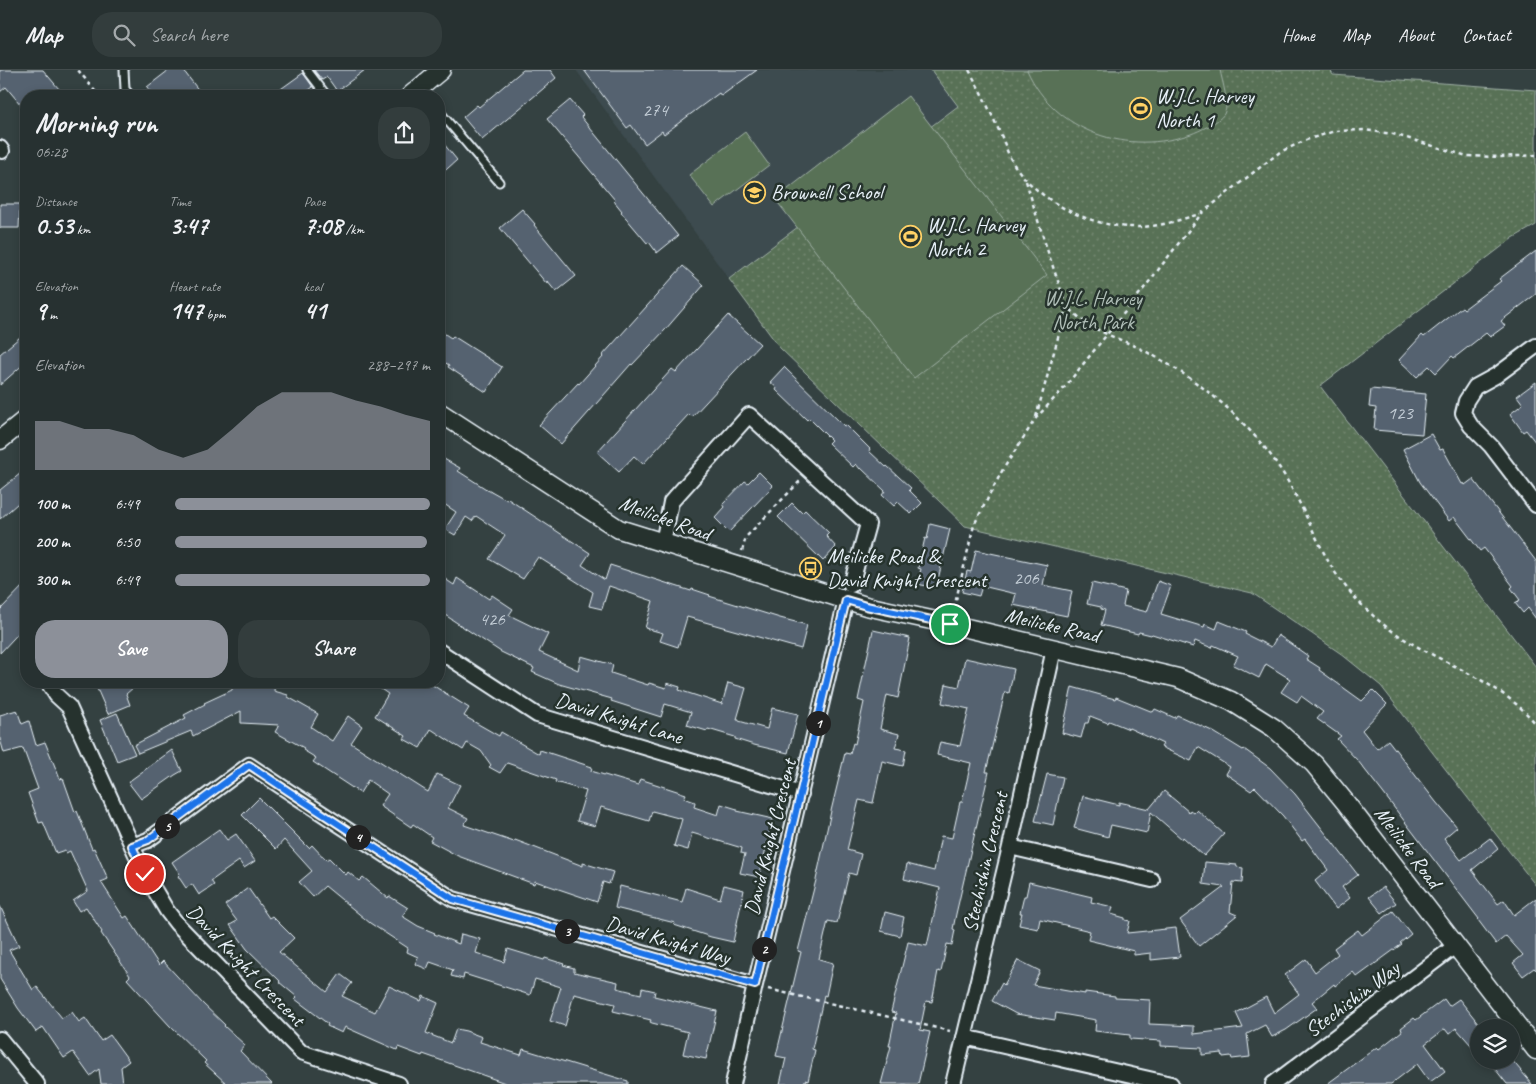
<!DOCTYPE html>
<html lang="en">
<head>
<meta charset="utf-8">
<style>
  body { margin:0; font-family:Caveat,sans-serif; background:#333d3d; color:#f1f3f6; height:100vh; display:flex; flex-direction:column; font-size:19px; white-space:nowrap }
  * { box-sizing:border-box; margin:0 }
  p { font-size:16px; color:#a4a9ab }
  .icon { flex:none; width:28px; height:28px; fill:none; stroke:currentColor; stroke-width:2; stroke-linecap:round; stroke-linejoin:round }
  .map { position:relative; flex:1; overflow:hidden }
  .details { position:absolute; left:20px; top:20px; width:425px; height:598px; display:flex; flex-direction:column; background:#273131; border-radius:20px; box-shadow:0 2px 8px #0003,0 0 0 1px #434c4d }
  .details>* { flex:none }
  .buttons { position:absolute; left:1470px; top:949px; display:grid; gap:10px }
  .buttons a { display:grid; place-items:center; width:50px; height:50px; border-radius:50%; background:#273131; box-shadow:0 2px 8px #0003,0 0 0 1px #434c4d; font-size:25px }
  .pin { position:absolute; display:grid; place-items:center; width:42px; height:42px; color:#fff; margin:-21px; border:2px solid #fff; border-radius:50%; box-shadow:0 1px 5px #0007 }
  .km { position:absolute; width:25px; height:25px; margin:-12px; border-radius:50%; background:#222; color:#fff; font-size:14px; line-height:25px; text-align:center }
  .round { display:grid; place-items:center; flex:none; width:52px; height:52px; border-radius:20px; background:#333d3d }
  .overview { display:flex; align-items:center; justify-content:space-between; height:85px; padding:0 15px }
  h1 { font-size:28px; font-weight:800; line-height:38px }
  .stats { display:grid; grid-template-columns:repeat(3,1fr); gap:8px; height:85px; padding:5px 15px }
  .stats div { display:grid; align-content:center }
  .stats b { font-size:25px; font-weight:800 }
  .stats small { font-size:14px; font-weight:400 }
  .stats p { font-size:14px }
  .chart { height:140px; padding:10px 15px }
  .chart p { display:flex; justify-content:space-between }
  .chart svg { width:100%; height:90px; margin-top:5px; fill:#8c9099; opacity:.7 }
  .button { display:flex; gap:10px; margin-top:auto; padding:10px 15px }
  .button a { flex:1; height:58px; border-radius:20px; background:#8c9099; color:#fff; font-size:20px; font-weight:800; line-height:58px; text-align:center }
  .button a+a { background:#333d3d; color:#f1f3f6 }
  ul { padding:0 15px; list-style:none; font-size:16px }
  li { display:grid; grid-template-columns:80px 60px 1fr; align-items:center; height:38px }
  li i { height:12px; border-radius:6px; background:#8c9099 }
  header { display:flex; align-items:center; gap:30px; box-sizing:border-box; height:70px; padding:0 25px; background:#273131; border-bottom:1px solid #434c4d }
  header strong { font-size:24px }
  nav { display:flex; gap:28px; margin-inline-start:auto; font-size:18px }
  .search { width:350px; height:45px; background:#333d3d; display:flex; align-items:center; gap:12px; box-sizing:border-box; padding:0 18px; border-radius:20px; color:#a4a9ab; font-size:19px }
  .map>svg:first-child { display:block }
  .built { fill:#3e4b4f }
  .park { fill:url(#park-dots); stroke:#a0b1a7 }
  .pitch { fill:#597156; stroke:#a0b1a7 }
  .building { fill:#54626f; stroke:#e8f1f8 }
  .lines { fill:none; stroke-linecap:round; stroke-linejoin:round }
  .service-casing { stroke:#e8f1f8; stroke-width:11 }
  .minor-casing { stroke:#e8f1f8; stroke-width:18 }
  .tertiary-casing { stroke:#e8f1f8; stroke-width:21 }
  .path { stroke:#e8f1f8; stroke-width:2.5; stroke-dasharray:4 4; stroke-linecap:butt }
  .service { stroke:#26332d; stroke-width:7 }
  .minor { stroke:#26332d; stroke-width:14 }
  .tertiary { stroke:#26332d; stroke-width:18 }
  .route-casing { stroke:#fff; stroke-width:10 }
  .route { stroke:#1a73e8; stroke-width:6 }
  .labels { text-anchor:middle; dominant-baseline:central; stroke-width:5; stroke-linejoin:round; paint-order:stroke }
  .number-label { font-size:19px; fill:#c3cdd6 }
  .poi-label { font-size:21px; fill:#e8f1f8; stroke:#26332d; text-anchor:start }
  .park-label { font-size:21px; fill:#afbeb7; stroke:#26332d }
  .street-label { font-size:21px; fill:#e8f1f8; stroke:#26332d }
</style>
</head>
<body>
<header>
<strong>Map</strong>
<div class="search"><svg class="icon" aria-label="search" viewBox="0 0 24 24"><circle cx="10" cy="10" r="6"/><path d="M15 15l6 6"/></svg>Search here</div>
<nav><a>Home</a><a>Map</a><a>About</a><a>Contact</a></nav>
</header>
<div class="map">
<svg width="1536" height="1014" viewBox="0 0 1536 1014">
  <defs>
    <pattern id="park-dots" width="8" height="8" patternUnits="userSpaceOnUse" patternTransform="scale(1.25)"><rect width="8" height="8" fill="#597156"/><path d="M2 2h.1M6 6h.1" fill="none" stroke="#71866f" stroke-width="1.8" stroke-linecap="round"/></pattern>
  </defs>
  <rect width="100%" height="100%" fill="#344141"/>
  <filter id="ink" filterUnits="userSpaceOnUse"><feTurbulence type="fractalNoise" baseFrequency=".02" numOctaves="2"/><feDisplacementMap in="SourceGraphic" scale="10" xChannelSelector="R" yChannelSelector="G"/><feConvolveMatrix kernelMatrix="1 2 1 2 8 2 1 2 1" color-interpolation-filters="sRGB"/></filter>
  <g filter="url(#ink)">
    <!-- built -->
    <path class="built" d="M576,0H931L958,36L729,209Z"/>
    <!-- park -->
    <path class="park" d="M931,0H1330L1333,5L1536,20V155L1513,168L1320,316L1536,597V816L1381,616L1340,583L1252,523L965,456L780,278L729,209L958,36Z"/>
    <!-- pitch -->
    <path class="pitch" d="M1027,0H1220C1222,11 1230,34 1224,44C1219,52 1199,61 1191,64C1129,86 1055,63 1027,0Z
      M908,26L1047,205L914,308L775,129Z
      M745,62L769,95L714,137L689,105Z"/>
    <!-- building -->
    <path class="building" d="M0,0H43L65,26H26V41L6,17L0,22Z
      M169,0H183L203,26H154L147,17Z
      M314,0H365L337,21L327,7L322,10Z
      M523,0H550L556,8L482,70L463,47L477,35L479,37Z
      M584,0H757L721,26L719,23L664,64L662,61L645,74L631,55L627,58Z
      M303,3L313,17L301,26H271Z
      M570,30L583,45L581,47L678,166L657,183L649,172L647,173L621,142L622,141L614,131L615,130L547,49Z
      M439,68L457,90L439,106Z
      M0,134H20L19,158H0Z
      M522,139L535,154L534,155L576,206L556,222L547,211L546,213L500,158Z
      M1536,181V224L1501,251L1505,256L1490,267L1486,263L1454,288L1452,286L1436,303L1429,296L1417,307L1399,290L1422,265L1424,267L1462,237L1464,239L1501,211L1499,209Z
      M683,196L704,215L665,260L632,295L631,294L561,374L539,355L578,313L579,314L603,287L602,286Z
      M728,245L760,274L692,347L689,344L643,394L634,386L619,402L597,382L672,299L676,302Z
      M439,260L451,268L453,266L502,297L486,322L448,297L449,295L439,289Z
      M26,262V292L0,315V284Z
      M784,297L844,356L846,355L870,379L869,381L886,397L887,396L911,418L909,420L922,433L911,444L898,432L894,436L882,425L885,421L861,398L860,399L856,394L853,397L828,373L831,370L809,348L807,350L776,320L777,318L770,312Z
      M1536,312V373L1526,360L1523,362L1510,344L1523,334L1517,326Z
      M1371,319L1426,324L1422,364L1374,360L1376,338L1369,337Z
      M1431,364L1440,380L1443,379L1462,414L1464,413L1465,415L1473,409L1536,491V549L1528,538L1523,543L1515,533L1520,530L1511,518L1513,516L1484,478L1480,481L1454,447L1449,451L1420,412L1403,379Z
      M444,389L460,398L458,401L491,422V421L507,430L508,429L590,483L582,495L605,510L610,495L691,521L692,519L710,525L709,526L780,548L807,555L801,579L687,547L678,577L660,571L663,563L645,558L653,531L609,516L602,539L589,536L593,522L538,487L523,509L489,489L505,465L476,446L472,451L466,447L455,465L445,459L456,442L441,432L445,426L439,422V397Z
      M26,399V426L0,449V420Z
      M759,402L773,416L729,462L715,448L725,437L723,434L745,411L748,413Z
      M792,433L802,443L805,440L829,463L826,466L836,477L823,491L778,447Z
      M930,454L950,459L936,518L917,514L921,499L918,498L925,468L927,469Z
      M976,480L1047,495L1043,515L1072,521L1067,546L1013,535L1016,524L982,516L979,526L962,522L967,501L971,502Z
      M439,505L454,515L457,508L489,529L492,525L513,539L509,545L548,564L539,582L578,600L581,586L613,595L611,603L648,615L649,613L666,618L667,613L680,617L679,620L722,634L728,613L746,618L737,649H739V651L767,659L772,638L798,644L788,683L754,675L735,669V667L708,659L707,661L687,655L691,642L665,634L661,647L611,631L612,629L559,614L532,602L534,598L501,582L439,541Z
      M1158,511L1171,516L1161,544L1204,557L1205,554L1216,559L1219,551L1246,562L1245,564L1271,577L1278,565L1308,586L1306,589L1320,598L1319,600L1362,631L1373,620L1387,634L1362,660L1377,679L1388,670L1436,732L1457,757L1444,768L1461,790L1490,768L1498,779L1472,800L1498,834L1504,830L1514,845L1536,828V900L1534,898L1523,906L1513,893L1523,885L1506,866L1496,874L1478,850L1479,849L1383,723L1358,691L1337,669L1341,666L1317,649L1323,642L1301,626L1297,632L1281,622L1290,609L1266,594L1259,608L1233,595L1238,586L1213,575L1212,578L1195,571L1193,577L1152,564L1151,565L1139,562L1138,564L1101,555L1105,540L1101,539V537L1087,534L1092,513L1126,521L1123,536L1147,542Z
      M26,513V555L0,583V540Z
      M873,560L910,568L898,628L887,625L880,659L899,664L895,678L906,680L903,696L882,691L873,733L859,730L847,780L861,784L856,805L849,803L837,853L828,851L819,889L833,893L826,926L824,925L812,979L815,980L808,1011L805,1010L804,1014H780L786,988L776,986L801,882L798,881L816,810L831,741L845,683L850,684L853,673L855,674L864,632L858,630Z
      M965,588L1014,599L1009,623L1005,622L986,702H989L956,844L953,859L955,860L952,875L947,874L941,902L938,901L932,932L926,931L920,960L930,962L918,1014H881L891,976H889L896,943L891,942L908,872L927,876L940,818L904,809L907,794L934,801L941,766L952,768L960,732H962L971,693L937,685L940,672L960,676L969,639L942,633L946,614L959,617Z
      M101,611H141L126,624L130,635L108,644L95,614Z
      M233,611H275L274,621L288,625V627L318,644L311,657L332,671L348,646L362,656L351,673L428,722L437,704L460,715L448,738L468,748L464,755L514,772L515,770L583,796V793L613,802L609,814L603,812L597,832L594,831L535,811L534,814L458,786L430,771L432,767L413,754L411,757L380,736L388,724L368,710L360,723L313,692L316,688L303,680L304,678L275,662L279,655L241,653V641L193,666L191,661L138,683L134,675L186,648L184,645L205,634L204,633L232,620Z
      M369,611H426L469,638L464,646L499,666L501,662L539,684L540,680L592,697L591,701L638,715L640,709L686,724L684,728L695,732L694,737L718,745L721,734L737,739V741L773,749L759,807L740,803L745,784L741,783L742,778L692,763L688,780L674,776L682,749L652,741L649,751L601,737L595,756L577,751L586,721L555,712L556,710L507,693L500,703L489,697L491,695L481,681L467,673L463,680L431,659L420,678L404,669L406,666L375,646L388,624Z
      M1072,617L1115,629L1116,627L1153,642L1155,639L1175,648L1177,645L1212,661L1243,680L1244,679L1270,698L1295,724L1358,805L1342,817L1350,828L1336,839L1315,811L1328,800L1305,769L1302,771L1283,746L1255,717L1251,721L1226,704L1230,697L1198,677L1191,691L1161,677L1163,674L1129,658V659L1109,651L1108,653L1090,646L1088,653H1085L1081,668L1062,663Z
      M17,640L22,654L29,651L36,675L45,672L60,709L63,708L75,742L77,741L92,779L94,778L108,809L101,812L124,848L127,846L159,895L163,891L203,934L225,955L224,956L245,975L240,981L272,1014H227L204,993L206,991L170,956L127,909L130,906L101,863L102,862L86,837L79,841L73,831L88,821L70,781L66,783L65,780L56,783L43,752L39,753L28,723L38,719L23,678L4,683L0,669V645Z
      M117,643L135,684L117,691L100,650Z
      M172,680L182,701L175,705L141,729L128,712Z
      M1047,704L1063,707L1053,755L1035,751Z
      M1164,721L1189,742L1190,740L1194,743L1197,740L1224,764L1204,786L1183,767L1182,769L1151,742L1147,763L1111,755L1108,767L1074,758L1083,726L1119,735V732L1149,739Z
      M259,728L309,778L312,775L326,790L329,788L346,805L348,802L359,811L363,807L388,828L389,826L408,838L402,846L418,856L435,863L434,864L459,874L461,864L480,869L476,883L504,892L508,879L544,890L545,888L564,894L563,895L574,898V902L618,912L617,918L641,924L642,918L655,921L654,926L717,941L706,989L683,984L688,962L652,953L650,952L651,950L613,941L615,934L574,924L565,956L550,951L561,917L535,909L530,925L464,904L463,909L451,906L453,900L430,892L427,899L415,894L418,887L407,882L408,878L370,853L325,816L313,827L299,812L312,801L284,770L276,779L242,745Z
      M219,759L227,770L236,764L255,791L244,798L239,791L211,811L214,815L199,825L192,814L186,818L178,806L180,804L172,792Z
      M1205,792L1237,795V797L1243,798L1242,813L1233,812L1230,842L1237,845L1199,876L1180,850L1224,817L1203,814Z
      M1029,812L1092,827L1091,832L1113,837L1111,844L1125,848V850L1130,851L1127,863L1176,858L1180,887L1151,890V883L1134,885V881L1088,870L1090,861L1040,849L1038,859L1019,855L1022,843H1020L1024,826H1026Z
      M724,815L744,820L733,872L711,867L674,855L675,853L615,838L620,816L682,832L686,818L720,829Z
      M1383,817L1396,833L1382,843L1369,827Z
      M248,818L269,848L272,846L294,868L279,882L327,922L340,904L352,913L342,926L375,942L389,916L421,931L423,926L438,933L426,963L451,973L456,959L466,961L482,967L480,972L521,985L523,979L628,1011V1014H508L423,984L422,986L398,977L397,980L345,957L342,963L327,956L328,954L295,929L297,927L279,912L280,911L247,879L230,855L237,851L225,835Z
      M0,836L19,876L9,880L33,920L37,917L62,948L72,942L79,952L85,948L101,971L110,965L129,991L121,997L123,1014H101L99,999L90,1006L73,982L64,988L43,957L36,962L18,938L0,909Z
      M1393,841L1411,864L1400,873L1402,874L1357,907L1353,902L1335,916L1334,914L1312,932L1317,938L1286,960L1272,967L1265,955L1247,964L1250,987L1232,989L1231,986L1223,987L1222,983L1202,985V978L1161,976V971L1130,969V965L1095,961L1096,950L1056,943L1055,950L1016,944L992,931L1002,913L1004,915L1018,890L1040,901L1033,915L1085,924V922L1115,926V928L1150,930L1149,954L1194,956V964L1243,958L1236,943L1266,927L1274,943L1299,924L1285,905L1306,889L1315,902L1338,884L1334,878L1358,860L1362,865Z
      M885,842L904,847L900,866L881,861Z
      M1444,929L1449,936L1459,929L1479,954V984L1456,958L1449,964L1445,959L1425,974L1445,1001L1430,1012L1417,994L1391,1014H1327L1377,977L1379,979L1402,961L1401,958L1414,948L1416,950Z
      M1511,989L1532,1014H1507L1488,990H1509L1511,992Z"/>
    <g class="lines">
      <defs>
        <path id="service" d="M124,0L125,19L131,26
          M307,0L327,26
          M439,41L499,112"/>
        <path id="minor" d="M0,78L2,81
          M1536,276L1497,305L1475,317L1466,331L1463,343L1471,356L1491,376L1536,435
          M663,473L671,432L749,345L868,454L851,515
          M439,581L537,645L801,724
          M47,611L56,625L69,637L145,804L167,841L177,854L301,982L399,1014
          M132,776L148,770L249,695L288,721L453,829L755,915
          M1010,777L1152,810
          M964,967L1171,1014
          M0,969L37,1014
          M733,1014L755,915L846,530
          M953,1014L1010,777L1054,579
          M1273,1014L1455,876"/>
        <path id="tertiary" d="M410,26L441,0
          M439,342L619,459L866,536L950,554L1178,608L1231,631L1274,658L1314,694L1346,733L1536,980
          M0,370L26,349"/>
      </defs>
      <!-- service casing -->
      <use href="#service" class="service-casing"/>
      <!-- minor casing -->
      <use href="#minor" class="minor-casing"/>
      <!-- tertiary casing -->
      <use href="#tertiary" class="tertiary-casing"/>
      <!-- path -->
      <path class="path" d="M78,0L99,26
        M969,0C981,21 991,43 1001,65C1005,74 1008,85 1013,93C1041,136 1102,163 1152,156C1169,154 1185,148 1200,144
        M1026,111C1036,144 1046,178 1058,211C1061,219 1063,230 1068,236C1088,261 1115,266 1141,279C1172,295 1199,313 1225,336C1242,351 1267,378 1279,397C1297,424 1309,454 1324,483C1336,508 1357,532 1378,550C1426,591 1495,604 1536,654
        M1036,347L1067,235
        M742,481L746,467L800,411
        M954,538L974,455L1002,401L1036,348L1064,318L1145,217L1202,143L1254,102L1280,82L1306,70L1335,61L1364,60L1393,64L1467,86L1501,87L1536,85
        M768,919L950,961"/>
      <!-- service -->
      <use href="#service" class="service"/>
      <!-- minor -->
      <use href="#minor" class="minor"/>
      <!-- tertiary -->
      <use href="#tertiary" class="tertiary"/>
    </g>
  </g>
  <g class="lines" filter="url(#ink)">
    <defs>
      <path id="route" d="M145,804L132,776L148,770L249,695L288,721L453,829L755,915L846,530L866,536L950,554"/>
    </defs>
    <!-- route casing -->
    <use href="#route" class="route-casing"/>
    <!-- route -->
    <use href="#route" class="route"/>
  </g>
  <!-- icons -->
  <defs>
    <symbol id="stadium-ring" viewBox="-11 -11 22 22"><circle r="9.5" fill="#26332d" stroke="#ffd166" stroke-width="1.5"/><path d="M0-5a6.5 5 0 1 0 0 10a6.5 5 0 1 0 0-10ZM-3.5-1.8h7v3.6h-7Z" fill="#ffd166"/></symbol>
    <symbol id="school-ring" viewBox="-11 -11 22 22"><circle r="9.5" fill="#26332d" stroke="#ffd166" stroke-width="1.5"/><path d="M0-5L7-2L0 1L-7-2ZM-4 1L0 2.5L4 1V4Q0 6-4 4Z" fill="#ffd166"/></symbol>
    <symbol id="bus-ring" viewBox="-11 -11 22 22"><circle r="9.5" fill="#26332d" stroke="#ffd166" stroke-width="1.5"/><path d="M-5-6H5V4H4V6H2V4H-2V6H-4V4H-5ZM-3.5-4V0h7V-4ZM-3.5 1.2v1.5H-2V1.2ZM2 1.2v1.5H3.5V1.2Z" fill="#ffd166"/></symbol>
  </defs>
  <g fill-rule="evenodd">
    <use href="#stadium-ring" x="1128" y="26" width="25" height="25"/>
    <use href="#school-ring" x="742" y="110" width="25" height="25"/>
    <use href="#stadium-ring" x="898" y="154" width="25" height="25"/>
    <use href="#bus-ring" x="798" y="486" width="25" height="25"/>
  </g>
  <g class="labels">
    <!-- number labels -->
    <g class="number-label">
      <text x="655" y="40">274</text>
      <text x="1400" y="343">123</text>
      <text x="1026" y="508">206</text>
      <text x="492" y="549">426</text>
    </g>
    <!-- poi labels -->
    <g class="poi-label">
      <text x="1156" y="26">W.J.L. Harvey<tspan x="1156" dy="24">North 1</tspan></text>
      <text x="771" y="122">Brownell School</text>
      <text x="927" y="155">W.J.L. Harvey<tspan x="927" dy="24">North 2</tspan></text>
      <text x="827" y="486">Meilicke Road &amp;<tspan x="827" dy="24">David Knight Crescent</tspan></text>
    </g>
    <!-- park labels -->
    <g class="park-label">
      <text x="1093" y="228">W.J.L. Harvey<tspan x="1093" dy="24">North Park</tspan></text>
    </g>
    <!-- street labels -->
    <g class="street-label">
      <text transform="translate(665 448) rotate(20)">Meilicke Road</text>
      <text transform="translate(1052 555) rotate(13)">Meilicke Road</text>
      <text transform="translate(619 648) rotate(17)">David Knight Lane</text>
      <text transform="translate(770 767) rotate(-76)">David Knight Crescent</text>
      <text transform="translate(1408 777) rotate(53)">Meilicke Road</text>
      <text transform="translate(985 792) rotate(-77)">Stechishin Crescent</text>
      <text transform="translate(668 870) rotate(16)">David Knight Way</text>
      <text transform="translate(246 895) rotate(46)">David Knight Crescent</text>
      <text transform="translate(1352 929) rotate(-37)">Stechishin Way</text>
    </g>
  </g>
</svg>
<div class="buttons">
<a><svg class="icon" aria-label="layers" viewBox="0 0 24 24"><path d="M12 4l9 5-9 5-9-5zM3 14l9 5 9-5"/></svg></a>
</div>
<div class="pin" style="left:950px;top:554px;background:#1e9e55"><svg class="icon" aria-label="arrive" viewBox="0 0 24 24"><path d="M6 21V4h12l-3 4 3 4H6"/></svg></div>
<div class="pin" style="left:145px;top:804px;background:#d93025"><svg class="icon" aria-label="check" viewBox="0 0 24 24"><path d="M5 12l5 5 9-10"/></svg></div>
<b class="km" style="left:818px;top:653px">1</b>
<b class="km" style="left:764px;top:879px">2</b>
<b class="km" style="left:567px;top:861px">3</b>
<b class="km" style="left:358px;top:767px">4</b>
<b class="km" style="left:167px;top:756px">5</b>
<section class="details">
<div class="overview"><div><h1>Morning run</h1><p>06:28</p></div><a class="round"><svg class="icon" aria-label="share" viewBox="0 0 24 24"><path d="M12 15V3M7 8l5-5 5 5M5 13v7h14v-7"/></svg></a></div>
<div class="stats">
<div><p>Distance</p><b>0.53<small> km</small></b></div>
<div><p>Time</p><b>3:47</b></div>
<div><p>Pace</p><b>7:08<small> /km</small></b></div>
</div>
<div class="stats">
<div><p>Elevation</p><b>9<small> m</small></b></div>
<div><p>Heart rate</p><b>147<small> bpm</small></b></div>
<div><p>kcal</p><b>41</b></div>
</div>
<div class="chart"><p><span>Elevation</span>288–297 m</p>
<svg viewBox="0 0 160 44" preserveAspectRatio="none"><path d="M0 44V20L10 20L20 24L30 24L40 27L50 34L60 38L70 34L80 24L90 13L100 6L110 6L120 6L130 10L140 13L150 17L160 20V44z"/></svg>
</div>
<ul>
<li><b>100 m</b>6:49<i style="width:100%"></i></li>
<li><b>200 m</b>6:50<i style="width:99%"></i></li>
<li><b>300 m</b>6:49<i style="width:100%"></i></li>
</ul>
<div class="button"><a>Save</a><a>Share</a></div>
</section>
</div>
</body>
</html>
